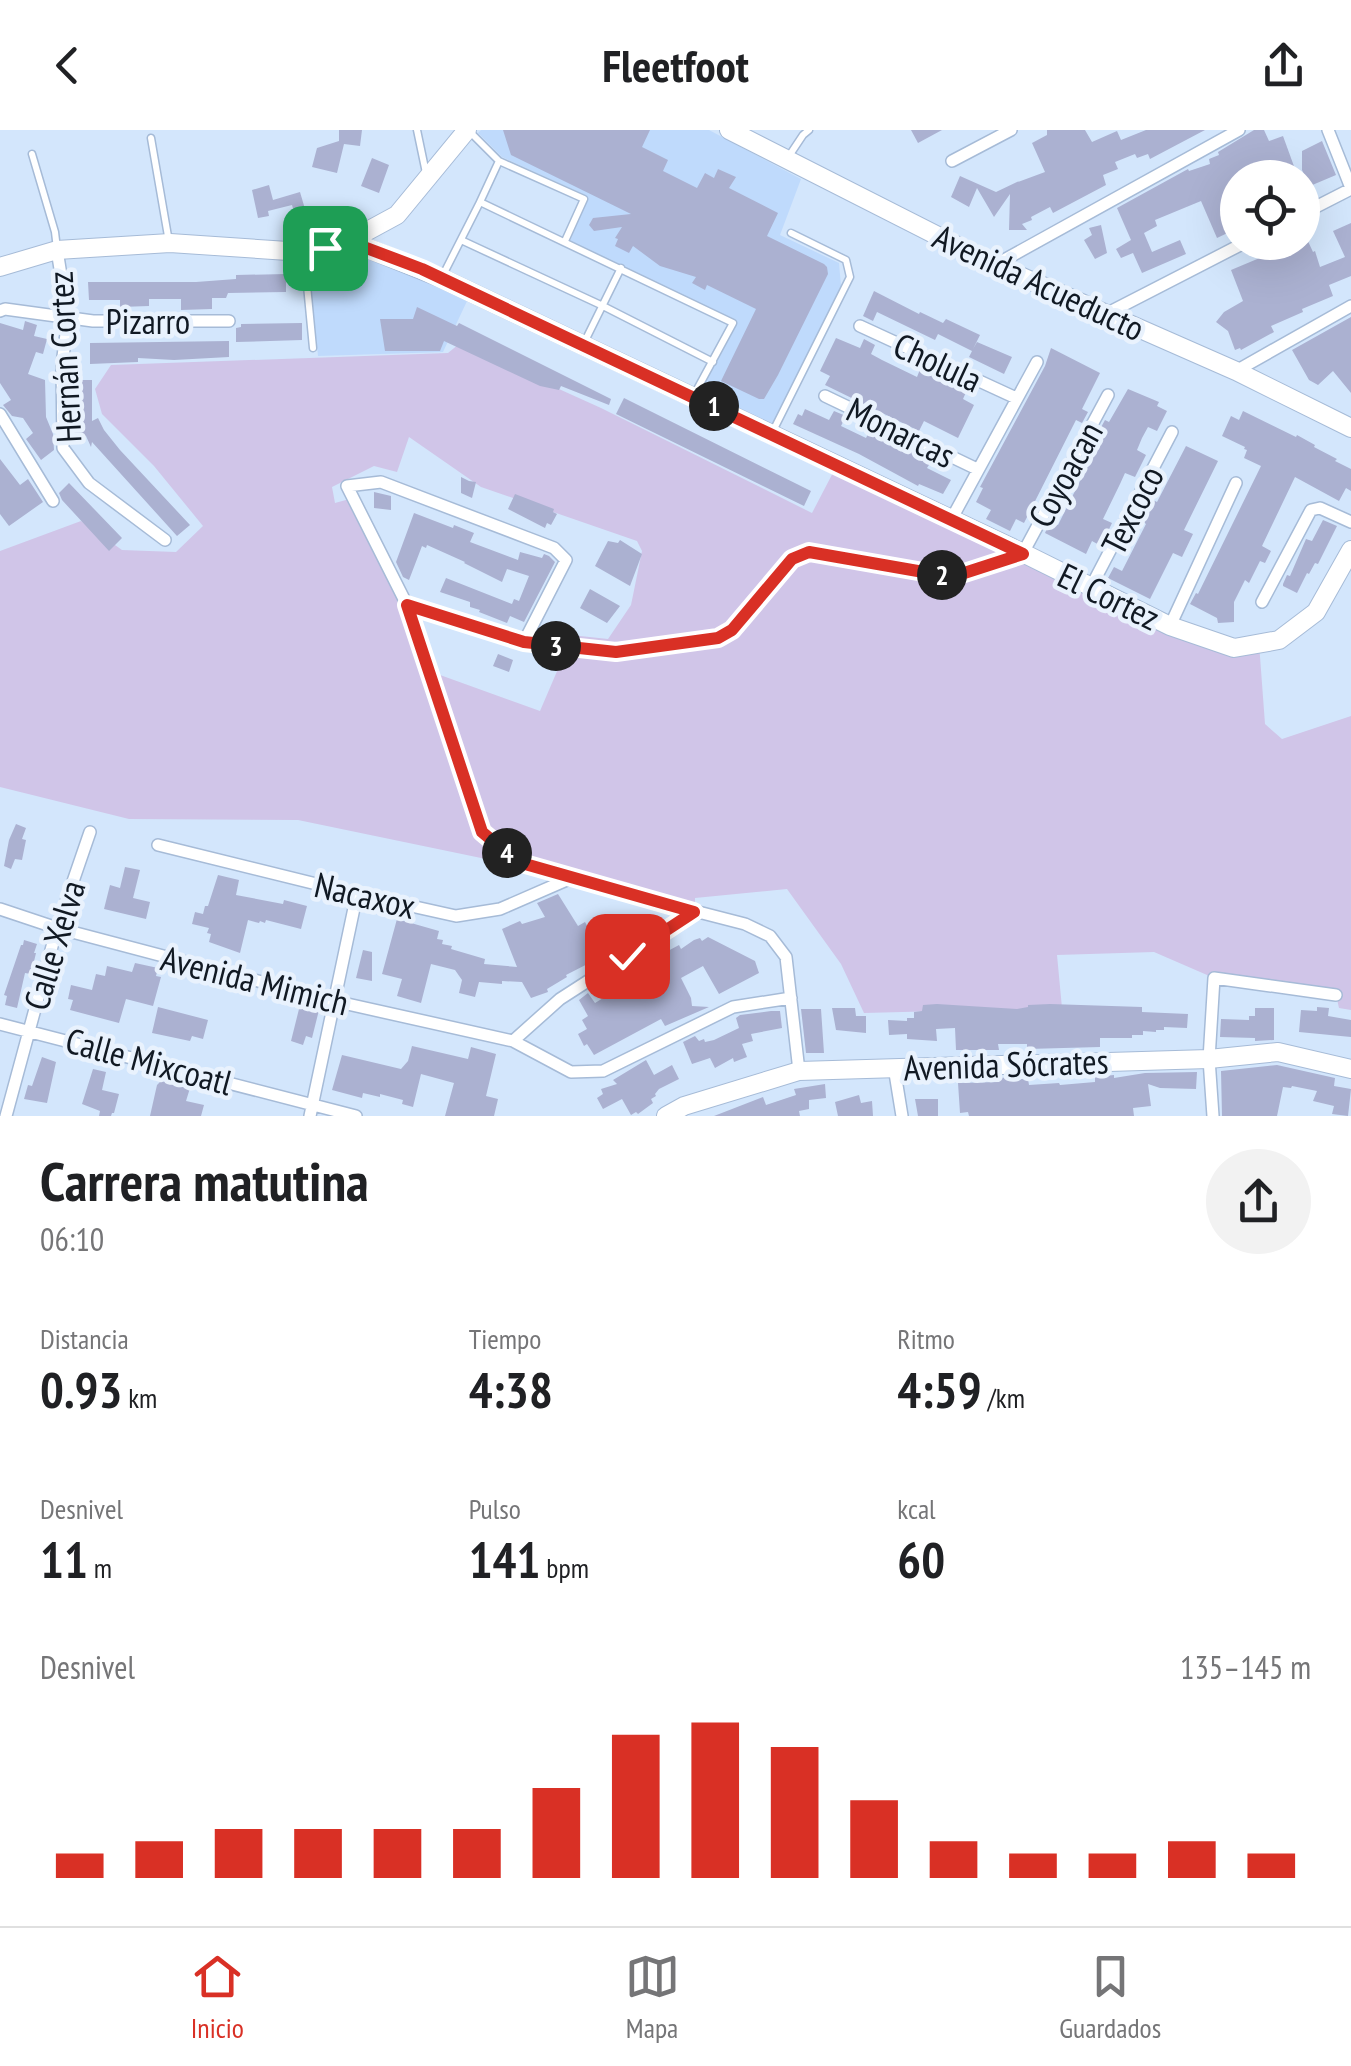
<!DOCTYPE html>
<html lang="es">
<head>
<meta charset="utf-8">
<style>
  body { margin:0; font-family:"PT Sans Narrow",sans-serif; background:#f2f2f2; color:#202124; height:100vh; display:flex; flex-direction:column; font-size:38px; white-space:nowrap }
  * { box-sizing:border-box; margin:0 }
  p { font-size:32px; color:#757577 }
  .icon { flex:none; width:55px; height:55px; fill:none; stroke:currentColor; stroke-width:2; stroke-linecap:round; stroke-linejoin:round }
  .map { position:relative; height:986px; overflow:hidden }
  .drawer { display:flex; flex-direction:column; background:#fff; flex:1 }
  .drawer>* { flex:none }
  .fabs { position:absolute; left:1220px; top:30px; display:grid; gap:20px }
  .fabs a { display:grid; place-items:center; width:100px; height:100px; border-radius:50%; background:#fff; box-shadow:0 10px 40px #0002; font-size:50px }
  .pin { position:absolute; display:grid; place-items:center; width:85px; height:85px; color:#fff; margin:-42px; border-radius:20px; box-shadow:0 5px 15px #0006 }
  .km { position:absolute; width:50px; height:50px; margin:-25px; border-radius:50%; background:#222; color:#fff; font-size:28px; line-height:50px; text-align:center }
  .round { display:grid; place-items:center; flex:none; width:105px; height:105px; border-radius:52px; background:#f2f2f2 }
  .summary { display:flex; align-items:center; justify-content:space-between; height:170px; padding:0 40px }
  h1 { font-size:55px; font-weight:700; line-height:75px }
  .figures { display:grid; grid-template-columns:repeat(3,1fr); gap:15px; height:170px; padding:10px 40px }
  .figures div { display:grid; align-content:center }
  .figures b { font-size:50px; font-weight:700 }
  .figures small { font-size:28px; font-weight:400 }
  .figures p { font-size:28px }
  .chart { height:280px; padding:20px 40px }
  .chart p { display:flex; justify-content:space-between }
  .chart svg { width:100%; height:180px; margin-top:10px; stroke:#d93025; stroke-width:6 }
  header { display:flex; justify-content:space-between; align-items:center; height:130px; padding:0 40px; background:#fff; font-size:45px; font-weight:700 }
  .dock { display:flex; justify-content:space-around; align-items:center; height:140px; border-top:2px solid #e0e0e0; background:#fff; font-size:28px; color:#757577 }
  .dock a { display:grid; justify-items:center; gap:5px }
  .dock .active { color:#d93025 }
  .map>svg:first-child { display:block }
  .built { fill:#bfdafc }
  .green { fill:#d0c5e8; fill-rule:evenodd }
  .building { fill:#abb1d1 }
  .lines { fill:none; stroke-linecap:round; stroke-linejoin:round }
  .lane-casing { stroke:#a6bbd7; stroke-width:9 }
  .street-casing { stroke:#a6bbd7; stroke-width:14 }
  .secondary-casing { stroke:#a6bbd7; stroke-width:20 }
  .lane { stroke:#fff; stroke-width:6 }
  .street { stroke:#fff; stroke-width:11 }
  .secondary { stroke:#fff; stroke-width:18 }
  .route-casing { stroke:#fff; stroke-width:20 }
  .route { stroke:#d93025; stroke-width:12 }
  .labels { text-anchor:middle; dominant-baseline:central; stroke-width:9; stroke-linejoin:round; paint-order:stroke }
  .street-label { font-size:35px; fill:#111923; stroke:#e9f2fd }
</style>
</head>
<body>
<header><svg class="icon" aria-label="back" viewBox="0 0 24 24"><path d="M15 5l-7 7 7 7"/></svg>Fleetfoot<svg class="icon" aria-label="share" viewBox="0 0 24 24"><path d="M12 15V3M7 8l5-5 5 5M5 13v7h14v-7"/></svg></header>
<div class="map">
<svg width="1351" height="986" viewBox="0 0 1351 986">
  <rect width="100%" height="100%" fill="#d3e6fc"/>
  <!-- built -->
  <path class="built" d="M481,0H709L801,49L780,105L839,133L841,156L772,296L700,262L737,191L570,111L587,66L502,27L478,3Z
    M348,120L468,169L443,222L318,226L308,129Z"/>
  <!-- green -->
  <path class="green" d="M459,214L601,278L812,383L837,335L1234,518L1259,513L1265,594L1282,609L1351,586V880L1339,878L1336,865L1214,848L1154,822L1057,825L1062,878L864,883L841,834L787,759L695,768V782L553,743L298,690L129,689L0,657V421L81,391L122,420L176,422L203,396L154,336L102,284L95,259L111,235L448,223ZM409,307L481,357L637,411L642,421L631,475L608,509L543,502L538,514L567,518L540,581L429,541L407,475L353,368L335,373L332,357L374,336L397,342Z"/>
  <!-- building -->
  <path class="building" d="M339,0H362L360,16L344,14L337,43L312,37L317,18L339,11Z
    M503,0H650L642,17L668,30L663,41L697,58L705,43L714,48L718,39L736,47L729,58L778,83L767,106L824,134L827,137L828,144L778,245L764,269H759L721,251L756,179L707,155L705,160L692,153L696,147L660,136L633,116L629,123L615,116L618,109L615,108L622,97L594,101L589,95L593,88L631,84L511,25Z
    M911,0H942L918,13Z
    M1047,0H1085L1092,12L1117,1L1121,10L1146,0H1205L1150,29L1148,24L1137,28L1135,24L1115,32L1118,39L1103,45L1106,55L1053,83L1050,77L1031,87L1032,90L1022,94L1027,100H1009L1010,64L994,87L977,58L969,77L951,67L960,46L996,62L1019,51L1018,52L1045,42L1032,13L1047,5Z
    M1254,0H1264L1269,11L1283,6L1295,39L1277,48H1238V98L1217,108L1201,71L1155,90L1157,96L1144,103L1152,122L1180,110L1186,124L1142,143L1133,123L1121,128L1116,119L1131,110L1117,78L1188,39L1189,41L1210,34L1209,29L1219,25L1218,22Z
    M1322,11L1336,45L1310,56L1302,40V21Z
    M372,28L389,35L379,63L361,56Z
    M269,55L273,70L300,62L305,79L294,82L292,75L268,81L269,86L258,88L252,60Z
    M1351,93V146L1329,155L1333,166L1302,179L1303,182L1271,196L1274,202L1241,220L1240,218L1235,220L1228,201L1216,192L1224,182L1243,171L1231,140L1262,127L1260,124L1276,116L1277,120L1295,112H1302V109L1306,107L1313,122L1315,121L1320,137L1345,127L1333,101Z
    M1101,95L1107,123L1095,129L1084,110L1092,105L1089,98Z
    M286,144V162L228,163L226,168H212V179L181,180V169H149V176L120,177V170H89L88,152H196L236,149V145Z
    M874,161L919,184L920,182L943,193L946,189L980,205L973,219L977,212L1012,227L1004,244L969,227L972,221L938,204L935,210L877,182L873,191L863,186Z
    M417,177L457,196L459,193L611,269L609,275L561,256L559,260L540,256L444,211L440,221H385L380,189H413Z
    M1351,187V263L1333,241L1318,255L1309,250L1292,220Z
    M25,191L37,195L34,206L47,209L43,224L36,222L28,244L45,250L46,287L53,304L54,320L41,330L26,309L33,303L23,288L12,286L3,275L11,270L0,253V193L23,200Z
    M302,193V210L236,212V198L241,197V194Z
    M836,208L860,218L864,209L875,215L871,224L882,230L917,247L921,237L967,260L963,269L974,275L958,308L924,291L919,301L825,255L830,246L820,241Z
    M229,211V227L174,230L138,228V232L90,234V213Z
    M1051,218L1100,243L1082,279L1088,282L1082,293L1076,290L1024,393L1016,389L1010,401L986,389L991,380L976,372L983,358L980,357L1045,236Z
    M75,250H92V291L98,288L104,300L120,320L190,395L177,406L92,312L91,317L86,306L76,310L73,297L82,294L75,276Z
    M1128,259L1159,272L1157,276L1167,281L1157,301L1148,297L1142,308L1137,320L1146,325L1135,347L1125,343L1120,354L1103,389L1112,393L1101,416L1092,411L1086,424L1045,403L1050,392L1058,395L1081,349L1075,346L1081,335L1086,338L1104,304L1099,301L1105,290L1109,292Z
    M624,268L811,361L804,376L616,284Z
    M805,279L829,290L834,281L846,286L841,296L866,308L871,298L932,330L927,338L951,350L943,364L919,354L918,356L859,324L793,294L798,284L802,286Z
    M1243,281L1296,307L1297,305L1315,315L1314,317L1337,329L1335,331L1351,339V361L1346,358L1339,371L1295,347L1262,416L1271,421L1265,433L1260,431L1249,453L1245,450L1234,472V492L1218,493L1217,488L1190,474L1196,463L1198,464L1261,336L1244,328L1247,320L1244,319L1245,317L1222,306L1231,286L1239,290Z
    M1186,316L1218,331L1184,400L1193,404L1182,427L1173,423L1150,469L1108,448L1114,437L1122,441L1146,394L1140,389V384L1149,368L1157,372Z
    M0,329L20,355L28,349L43,372L9,396L0,384Z
    M461,347L469,351L476,352L472,368L461,363Z
    M69,353L122,408L109,421L62,370L59,363Z
    M374,362L391,366V380L374,378Z
    M515,364L554,379L553,382L557,384L551,395L547,393L545,398L508,379Z
    M414,383L453,398L454,395L474,403L470,412L518,430L520,422L542,428L544,424L549,426L555,432L524,492L510,486L507,493L479,482L480,480L470,477V472L440,462L446,448L512,474L514,469L519,471L529,446L507,439L502,452L464,433L465,432L427,415L426,418L422,416L409,450L403,447L396,432Z
    M1323,390L1337,396L1318,434L1315,433L1309,444L1307,443L1297,463L1283,456V454L1287,445L1290,446L1306,409L1312,411Z
    M620,410L642,424L630,456L595,436L608,411L618,413Z
    M590,459L620,476L607,493L580,478Z
    M498,524L513,530L509,542L493,536Z
    M16,694L26,698L22,709L26,710L22,730L15,729L11,739L4,736L9,710Z
    M125,737L140,740L133,768L150,772L146,789L104,779L110,755L120,758Z
    M218,745L239,750L236,765L283,774L284,770L307,776L301,799L266,790L265,793L260,791L259,793L248,790L240,823L209,812L211,804L207,803L209,798L192,794L195,782L203,784L205,776H208Z
    M558,764L578,796L585,792L590,801L596,797L601,807L614,799L624,817L607,828L605,825L566,845L567,847L547,859L548,862L531,868L522,852L502,851V854L479,852L475,867L459,863L462,850L455,840L431,834L421,873L397,866L402,849L382,844L397,789L439,801L437,809L443,810L442,814L452,816L451,819L485,829L484,834L517,837L502,799L520,791L522,794L545,787L537,773Z
    M708,807L755,831L759,843L719,864L703,836L681,848L691,868L692,876L709,877L665,896L661,889L594,925L587,914L584,916L578,904L587,899L582,890L588,886L579,870L588,863L595,873L638,847L634,840L665,820L666,822L679,815L681,819L694,810L700,808L702,811Z
    M24,810L37,814L34,823H36L31,844L25,843L17,878L5,875L7,866L4,865L21,815H23Z
    M363,820L372,822V851L356,848Z
    M135,833L158,838L156,846L161,847L153,876L126,869L119,893L70,880L73,870L68,869L71,855L92,860L96,844L105,846L107,836L132,842Z
    M937,874L1017,879L1028,877V875L1050,874L1142,877V882L1188,884L1187,898L1164,897V900H1156V902L1143,901V905H1132V908H1100V917L1027,919V914H998L999,920H956L955,898L936,899L937,911L907,909V904L889,905L888,890L907,891V888H914V882L922,881L923,875Z
    M300,875L319,880L312,908L306,906L303,915L291,911Z
    M158,877L208,890L203,909L192,906L190,911L152,903Z
    M1317,877L1329,878L1328,886L1351,890V907L1299,902L1301,880L1317,881Z
    M832,878H855L856,886H866V903L836,900Z
    M1255,878H1274V910L1255,911V908L1220,907L1221,889L1249,890V886H1255Z
    M801,879H821L824,923H806Z
    M771,881H780L782,898L751,904L753,911L742,914L747,927L734,932L733,928L715,938L710,928L692,934L683,912L695,906L699,911L704,909L705,912L714,910L739,898L736,888L740,885Z
    M412,916L468,929L471,917L496,924L486,966L498,969L494,986H445L454,953L421,944L413,977L402,974L403,970L380,964V967L363,963L362,968L332,960L342,925L401,939L408,931Z
    M42,927L56,932L47,973L24,969L28,955L32,956Z
    M646,930L654,945L672,935L679,949L659,959L655,964L656,966L651,969L653,973L638,984L636,982L631,985L622,969L603,979L597,968L603,964L601,959L617,954L613,950Z
    M1277,935L1335,948L1334,956L1351,959L1348,986L1332,984L1334,976L1313,971L1317,961L1292,956L1291,958L1283,957L1277,986H1222L1221,941Z
    M93,939L106,942L102,960L119,964L114,983H112L111,986H99L100,981L82,974Z
    M1197,942L1196,959L1160,958L1148,954L1151,976L1133,978L1134,986H969L968,982L960,983L958,953L999,952V948L1010,947V949H1028L1029,955L1059,953L1060,955L1095,952V947L1114,945V948L1145,943Z
    M161,951L190,958L186,971L204,975L201,986H150L157,955Z
    M825,954L826,968L809,970V979L799,981L800,986H714L763,967L766,975L796,965L794,959Z
    M859,965L861,973L872,971L873,986H838L835,972Z
    M915,969H938V986H918Z"/>
  <g class="lines">
    <defs>
      <path id="lane" d="M417,0L426,43
        M468,0L499,31L480,72L733,193L694,265
        M151,8L169,112
        M32,24L55,102L57,119
        M789,26L803,5L809,0
        M499,31L584,69L565,111
        M461,110L603,176L713,232
        M304,124L313,218
        M442,147L480,72
        M584,213L621,138
        M772,303L850,147L846,130L791,103"/>
      <path id="street" d="M1328,0L1351,58
        M952,31L1011,0
        M1302,84L1351,59
        M57,120L68,189L62,234L63,318L89,353L165,410
        M995,135L1239,0
        M0,181L5,179L93,191H229
        M1106,184L1246,112
        M860,196L1016,268
        M1236,241L1351,176
        M825,266L977,339
        M0,284L53,371
        M951,390L1037,232
        M1091,457L1172,302
        M1262,472L1311,380L1320,378L1351,392
        M407,475L524,512L616,522L719,509L733,501L792,429L809,422L952,447L1023,423L1108,265
        M1170,496L1236,353
        M524,512L566,430L554,418L381,352L347,356L407,475L482,701L518,732L570,749L745,794L770,806L786,827L799,941
        M158,715L357,764L456,786L500,779L569,749
        M0,779L57,798L334,871L513,911L571,942L603,941L733,877L791,868
        M0,894L356,986
        M513,911L560,869L695,782
        M894,937L902,986
        M6,986L57,798L90,702
        M310,986L357,764
        M1213,986L1209,929L1214,848L1336,865"/>
      <path id="secondary" d="M729,0L995,135L1236,241L1351,298
        M349,111L441,148L1023,423L1170,496L1234,518L1279,510L1316,482L1351,420
        M0,137L57,120L170,113L303,122L349,111L397,85L467,0
        M666,986L684,976L799,941L1209,929L1278,922L1351,939"/>
    </defs>
    <!-- lane casing -->
    <use href="#lane" class="lane-casing"/>
    <!-- street casing -->
    <use href="#street" class="street-casing"/>
    <!-- secondary casing -->
    <use href="#secondary" class="secondary-casing"/>
    <!-- lane -->
    <use href="#lane" class="lane"/>
    <!-- street -->
    <use href="#street" class="street"/>
    <!-- secondary -->
    <use href="#secondary" class="secondary"/>
  </g>
  <g class="lines">
    <defs>
      <path id="route" d="M325,118L348,111L422,139L1023,424L952,447L809,422L792,429L732,500L718,508L616,522L524,512L407,475L482,702L518,732L694,782L627,826"/>
    </defs>
    <!-- route casing -->
    <use href="#route" class="route-casing"/>
    <!-- route -->
    <use href="#route" class="route"/>
  </g>
  <g class="labels">
    <!-- street labels -->
    <g class="street-label">
      <text transform="translate(1039 152) rotate(25)">Avenida Acueducto</text>
      <text x="148" y="191">Pizarro</text>
      <text transform="translate(64 227) rotate(-93)">Hernán Cortez</text>
      <text transform="translate(938 232) rotate(25)">Cholula</text>
      <text transform="translate(901 302) rotate(26)">Monarcas</text>
      <text transform="translate(1065 344) rotate(-61)">Coyoacan</text>
      <text transform="translate(1132 380) rotate(-63)">Texcoco</text>
      <text transform="translate(1109 466) rotate(26)">El Cortez</text>
      <text transform="translate(365 765) rotate(13)">Nacaxox</text>
      <text transform="translate(54 815) rotate(-73)">Calle Xelva</text>
      <text transform="translate(255 850) rotate(14)">Avenida Mimich</text>
      <text transform="translate(149 931) rotate(15)">Calle Mixcoatl</text>
      <text transform="translate(1006 934) rotate(-2)">Avenida Sócrates</text>
    </g>
  </g>
</svg>
<div class="fabs">
<a><svg class="icon" aria-label="locate" viewBox="0 0 24 24"><circle cx="12" cy="12" r="6"/><path d="M12 2v4M12 18v4M2 12h4M18 12h4"/></svg></a>
</div>
<div class="pin" style="left:325px;top:118px;background:#1e9e55"><svg class="icon" aria-label="arrive" viewBox="0 0 24 24"><path d="M6 21V4h12l-3 4 3 4H6"/></svg></div>
<div class="pin" style="left:627px;top:826px;background:#d93025"><svg class="icon" aria-label="check" viewBox="0 0 24 24"><path d="M5 12l5 5 9-10"/></svg></div>
<b class="km" style="left:714px;top:276px">1</b>
<b class="km" style="left:942px;top:445px">2</b>
<b class="km" style="left:556px;top:516px">3</b>
<b class="km" style="left:507px;top:723px">4</b>
</div>
<section class="drawer">
<div class="summary"><div><h1>Carrera matutina</h1><p>06:10</p></div><a class="round"><svg class="icon" aria-label="share" viewBox="0 0 24 24"><path d="M12 15V3M7 8l5-5 5 5M5 13v7h14v-7"/></svg></a></div>
<div class="figures">
<div><p>Distancia</p><b>0.93<small> km</small></b></div>
<div><p>Tiempo</p><b>4:38</b></div>
<div><p>Ritmo</p><b>4:59<small> /km</small></b></div>
</div>
<div class="figures">
<div><p>Desnivel</p><b>11<small> m</small></b></div>
<div><p>Pulso</p><b>141<small> bpm</small></b></div>
<div><p>kcal</p><b>60</b></div>
</div>
<div class="chart"><p><span>Desnivel</span>135–145 m</p>
<svg viewBox="0 0 160 44" preserveAspectRatio="none"><path d="M5 44V38M15 44V35M25 44V32M35 44V32M45 44V32M55 44V32M65 44V22M75 44V9M85 44V6M95 44V12M105 44V25M115 44V35M125 44V38M135 44V38M145 44V35M155 44V38"/></svg>
</div>
</section>
<nav class="dock">
<a class="active"><svg class="icon" aria-label="home" viewBox="0 0 24 24"><path d="M3 11l9-7 9 7M6 9v11h12V9"/></svg>Inicio</a>
<a><svg class="icon" aria-label="map" viewBox="0 0 24 24"><path d="M3 6l6-2 6 2 6-2v14l-6 2-6-2-6 2zM9 4v14M15 6v14"/></svg>Mapa</a>
<a><svg class="icon" aria-label="saved" viewBox="0 0 24 24"><path d="M7 4h10v16l-5-4-5 4z"/></svg>Guardados</a>
</nav>
</body>
</html>
